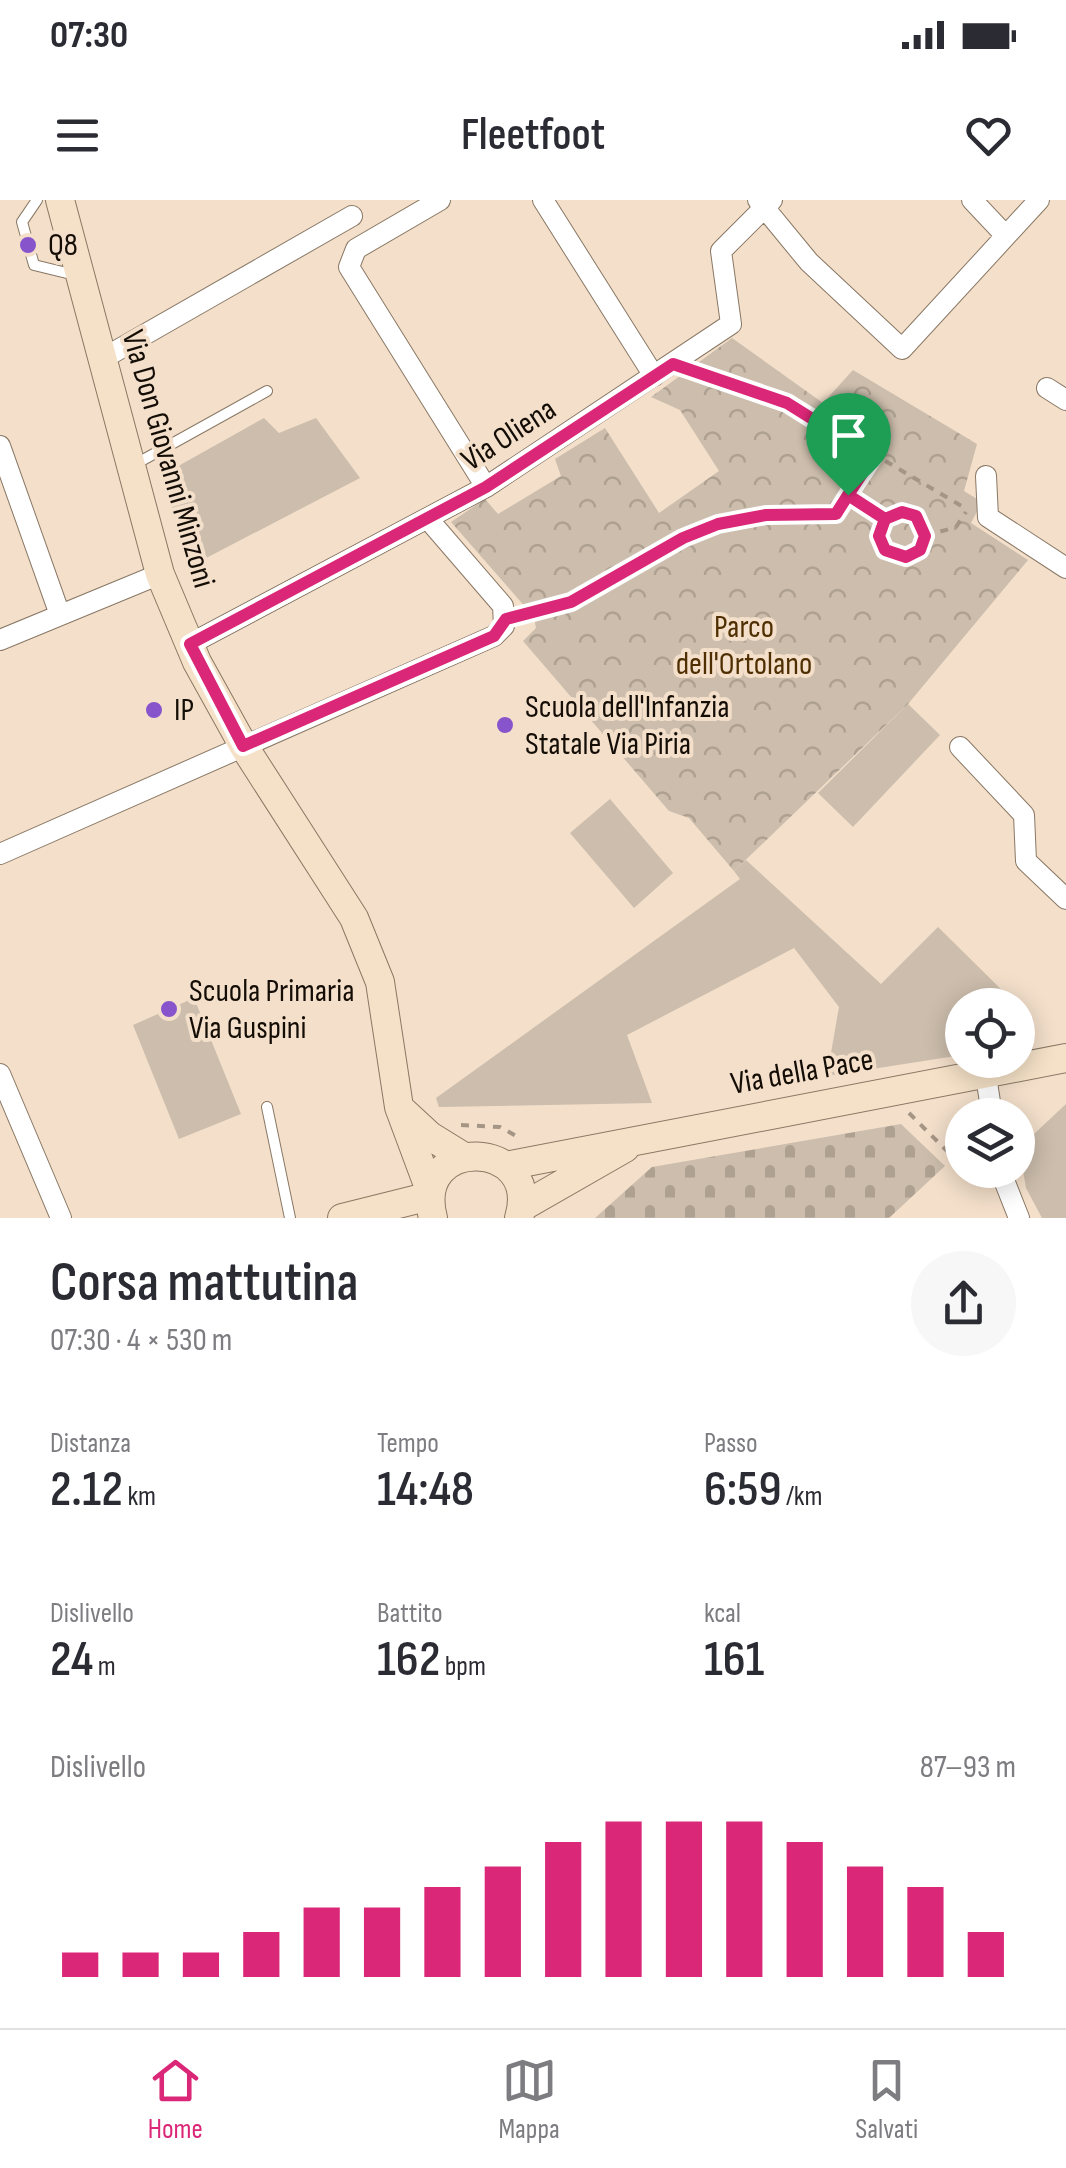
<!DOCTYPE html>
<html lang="it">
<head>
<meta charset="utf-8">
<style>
  body { margin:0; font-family:"Sofia Sans Condensed",sans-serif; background:#f7f7f7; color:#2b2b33; height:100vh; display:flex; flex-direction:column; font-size:38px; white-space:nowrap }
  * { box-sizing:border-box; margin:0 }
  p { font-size:32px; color:#7c7c81 }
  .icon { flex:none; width:55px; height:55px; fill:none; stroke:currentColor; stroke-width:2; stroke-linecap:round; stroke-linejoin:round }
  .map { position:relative; height:1018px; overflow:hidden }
  .side { display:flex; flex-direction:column; background:#fff; flex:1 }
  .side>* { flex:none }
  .tools { position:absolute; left:945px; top:788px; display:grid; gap:20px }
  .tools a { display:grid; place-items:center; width:90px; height:90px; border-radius:50%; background:#fff; box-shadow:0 5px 25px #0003; font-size:50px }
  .pin { position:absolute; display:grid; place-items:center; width:85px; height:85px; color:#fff; margin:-102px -42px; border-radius:50% 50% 50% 0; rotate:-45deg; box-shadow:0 0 10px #0007 }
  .pin .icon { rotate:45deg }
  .round { display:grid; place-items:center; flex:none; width:105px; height:105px; border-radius:52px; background:#f7f7f7 }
  .summary { display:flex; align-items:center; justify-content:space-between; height:170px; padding:0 50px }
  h1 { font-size:55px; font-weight:600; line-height:75px }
  .figures { display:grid; grid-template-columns:repeat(3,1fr); gap:15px; height:170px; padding:10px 50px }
  .figures div { display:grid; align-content:center }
  .figures b { font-size:50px; font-weight:600 }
  .figures small { font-size:28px; font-weight:400 }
  .figures p { font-size:28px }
  .chart { height:280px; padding:20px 50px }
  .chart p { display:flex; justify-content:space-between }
  .chart svg { width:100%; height:180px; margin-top:10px; stroke:#db2777; stroke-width:6 }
  .status { display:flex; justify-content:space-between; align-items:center; height:70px; padding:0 50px; background:#fff; direction:ltr }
  .status svg { height:28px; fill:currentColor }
  header { display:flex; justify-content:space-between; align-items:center; height:130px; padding:0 50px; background:#fff; font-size:45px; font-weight:600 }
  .tabs { display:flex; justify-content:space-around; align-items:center; height:140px; border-top:2px solid #e1e1e2; background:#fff; font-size:28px; color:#7c7c81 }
  .tabs a { display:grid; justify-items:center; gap:5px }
  .tabs .selected { color:#db2777 }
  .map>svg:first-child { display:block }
  .grass { fill:#ccbdac }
  .forest { fill:url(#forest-crowns) }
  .cemetery { fill:url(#cemetery-stones) }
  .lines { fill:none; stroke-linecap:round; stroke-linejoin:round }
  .lane-casing { stroke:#897865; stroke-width:12 }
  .street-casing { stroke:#897865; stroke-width:22 }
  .secondary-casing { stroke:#897865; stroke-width:30 }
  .path { stroke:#a59585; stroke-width:4; stroke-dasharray:8 8; stroke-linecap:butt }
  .lane { stroke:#fff; stroke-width:10 }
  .street { stroke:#fff; stroke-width:20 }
  .secondary { stroke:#f5e1c7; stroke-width:28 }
  .route-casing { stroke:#fff; stroke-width:20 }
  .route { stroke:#db2777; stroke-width:12 }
  .poi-dot { fill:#8854cc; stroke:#f3dfca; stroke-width:4 }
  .labels { text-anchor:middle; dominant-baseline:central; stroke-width:8; stroke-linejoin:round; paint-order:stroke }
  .poi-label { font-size:32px; fill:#140d06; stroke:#f3dfca; text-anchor:start }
  .street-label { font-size:32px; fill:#140d06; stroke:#f3dfca }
  .park-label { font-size:32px; fill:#4f2f01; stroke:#f3dfca }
</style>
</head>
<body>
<div class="status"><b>07:30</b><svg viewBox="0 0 49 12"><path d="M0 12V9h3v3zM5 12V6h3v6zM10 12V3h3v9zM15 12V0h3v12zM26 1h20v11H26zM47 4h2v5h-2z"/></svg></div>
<header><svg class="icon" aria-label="menu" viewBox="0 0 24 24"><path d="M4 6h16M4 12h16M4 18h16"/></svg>Fleetfoot<svg class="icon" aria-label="heart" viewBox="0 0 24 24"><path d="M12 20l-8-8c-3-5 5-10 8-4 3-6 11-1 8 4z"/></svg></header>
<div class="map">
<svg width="1066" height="1018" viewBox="0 0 1066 1018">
  <defs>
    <pattern id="forest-crowns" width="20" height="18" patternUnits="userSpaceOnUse" patternTransform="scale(2.5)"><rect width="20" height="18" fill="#ccbdac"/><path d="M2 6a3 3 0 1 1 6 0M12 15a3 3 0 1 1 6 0" fill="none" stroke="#aea192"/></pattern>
    <pattern id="cemetery-stones" width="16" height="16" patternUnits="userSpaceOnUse" patternTransform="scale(2.5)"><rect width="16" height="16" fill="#ccbdac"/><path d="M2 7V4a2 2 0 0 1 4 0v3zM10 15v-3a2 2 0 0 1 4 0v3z" fill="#aea192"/></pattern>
  </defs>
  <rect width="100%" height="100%" fill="#f3dfca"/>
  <!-- grass -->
  <path class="grass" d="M264,218L279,233L316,218L360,278L187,368L164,274Z
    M908,504L940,535L853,627L818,593Z
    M610,599L673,673L634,708L570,633Z
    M746,660L881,784L938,727L1017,805H962V855L827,876L839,807L794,748L627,835L652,903L439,907L436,898L740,679L734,671Z
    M194,798L241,914L179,939L133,825Z
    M1066,904V1018H1042L1026,988L1019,948Z"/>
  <!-- forest -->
  <path class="forest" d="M732,138L823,203L853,170L977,244L964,291L982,302L971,323L1028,360L908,504L734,671L689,618L669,611L523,441L536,428L534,417L451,322L485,299L498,314L561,276L555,259L605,228L659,313L719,271L680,210L651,197Z"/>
  <!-- cemetery -->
  <path class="cemetery" d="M901,924L945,966L889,1018H595L652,967Z"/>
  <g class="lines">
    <defs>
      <path id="lane" d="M37,0L22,22L34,65L75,75
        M132,266L267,191
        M267,907L290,1018"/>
      <path id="street" d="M440,0L356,49L349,67L486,287
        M543,0L654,176
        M758,0L809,62L902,149L1039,0
        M972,0L1005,35
        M102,159L352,16
        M1047,188L1066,200
        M0,246L60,415
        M986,276L988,317L1066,368
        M0,440L160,374
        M190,444L486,287L731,124L721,51L772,0
        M960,547L1024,615L1026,661L1066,699
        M0,654L494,436L504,426L503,406L428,319
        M0,874L61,1018
        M986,876L992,915
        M1000,970L1019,1018"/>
      <path id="secondary" d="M60,0L160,374L197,462L243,545L354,718L380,782L399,907L431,993
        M404,912L430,936L464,957
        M506,966L1066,858
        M522,1007L625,948
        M342,1018L430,996
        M433,1018C411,934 543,938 519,1018"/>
    </defs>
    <!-- lane casing -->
    <use href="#lane" class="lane-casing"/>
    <!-- street casing -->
    <use href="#street" class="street-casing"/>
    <!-- secondary casing -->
    <use href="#secondary" class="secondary-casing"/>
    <!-- path -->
    <path class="path" d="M698,173L787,203L965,308
      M848,295L885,319
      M879 334a23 23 0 1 1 46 0a23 23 0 1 1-46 0Z
      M925,336L956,327L966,312
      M525,415C586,401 628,363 684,337C731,315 784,312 836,315L873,257
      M909,913L962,966
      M461,925L500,927L518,937"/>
    <!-- lane -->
    <use href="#lane" class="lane"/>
    <!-- street -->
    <use href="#street" class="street"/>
    <!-- secondary -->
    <use href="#secondary" class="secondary"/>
  </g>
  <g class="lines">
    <defs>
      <path id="route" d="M848,295L836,314L766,315L718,324L683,338L571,402L506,419L494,436L243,546L190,444L486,287L673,164L787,203L873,257L848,295L885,319L879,336L885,350L906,357L920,350L925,336L916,316L902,312L885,319L848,295"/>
    </defs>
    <!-- route casing -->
    <use href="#route" class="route-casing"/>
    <!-- route -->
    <use href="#route" class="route"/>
  </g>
  <!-- markers -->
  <g class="poi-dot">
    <circle cx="28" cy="45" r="10"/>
    <circle cx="154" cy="510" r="10"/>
    <circle cx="505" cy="525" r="10"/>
    <circle cx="169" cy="809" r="10"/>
  </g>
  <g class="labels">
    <!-- poi labels -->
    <g class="poi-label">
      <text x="48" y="45">Q8</text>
      <text x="525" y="507">Scuola dell'Infanzia<tspan x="525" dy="37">Statale Via Piria</tspan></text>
      <text x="174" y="510">IP</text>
      <text x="189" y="791">Scuola Primaria<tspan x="189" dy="37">Via Guspini</tspan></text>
    </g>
    <!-- street labels -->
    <g class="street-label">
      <text transform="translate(509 235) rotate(-33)">Via Oliena</text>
      <text transform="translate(168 259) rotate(74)">Via Don Giovanni Minzoni</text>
      <text transform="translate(802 872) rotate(-10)">Via della Pace</text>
    </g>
    <!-- park labels -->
    <g class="park-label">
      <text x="744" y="427">Parco<tspan x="744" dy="37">dell'Ortolano</tspan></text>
    </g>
  </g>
</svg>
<div class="tools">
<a><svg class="icon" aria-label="locate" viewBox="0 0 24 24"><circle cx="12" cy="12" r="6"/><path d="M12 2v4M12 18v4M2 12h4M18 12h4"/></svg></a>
<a><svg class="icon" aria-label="layers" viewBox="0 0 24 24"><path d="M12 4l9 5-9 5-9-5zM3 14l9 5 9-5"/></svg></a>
</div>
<div class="pin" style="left:848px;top:295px;background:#1e9e55"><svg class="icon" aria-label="arrive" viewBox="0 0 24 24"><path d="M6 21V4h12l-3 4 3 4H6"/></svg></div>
</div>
<section class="side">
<div class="summary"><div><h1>Corsa mattutina</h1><p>07:30 · 4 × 530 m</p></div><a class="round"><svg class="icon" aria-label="share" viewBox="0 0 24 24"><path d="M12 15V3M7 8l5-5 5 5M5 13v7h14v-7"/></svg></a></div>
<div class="figures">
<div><p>Distanza</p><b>2.12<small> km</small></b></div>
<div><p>Tempo</p><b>14:48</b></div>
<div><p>Passo</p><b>6:59<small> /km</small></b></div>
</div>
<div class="figures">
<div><p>Dislivello</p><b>24<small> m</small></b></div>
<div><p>Battito</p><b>162<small> bpm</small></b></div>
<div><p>kcal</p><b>161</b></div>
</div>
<div class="chart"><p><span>Dislivello</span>87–93 m</p>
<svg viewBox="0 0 160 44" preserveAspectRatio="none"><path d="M5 44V38M15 44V38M25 44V38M35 44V33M45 44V27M55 44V27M65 44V22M75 44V17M85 44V11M95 44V6M105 44V6M115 44V6M125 44V11M135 44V17M145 44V22M155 44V33"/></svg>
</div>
</section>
<nav class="tabs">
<a class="selected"><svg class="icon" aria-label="home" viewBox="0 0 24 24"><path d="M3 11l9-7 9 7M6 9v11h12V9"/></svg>Home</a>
<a><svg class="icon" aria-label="map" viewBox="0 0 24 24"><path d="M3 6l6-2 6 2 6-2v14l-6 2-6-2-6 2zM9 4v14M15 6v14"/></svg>Mappa</a>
<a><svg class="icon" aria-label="saved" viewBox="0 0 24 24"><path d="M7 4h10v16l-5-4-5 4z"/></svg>Salvati</a>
</nav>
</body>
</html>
